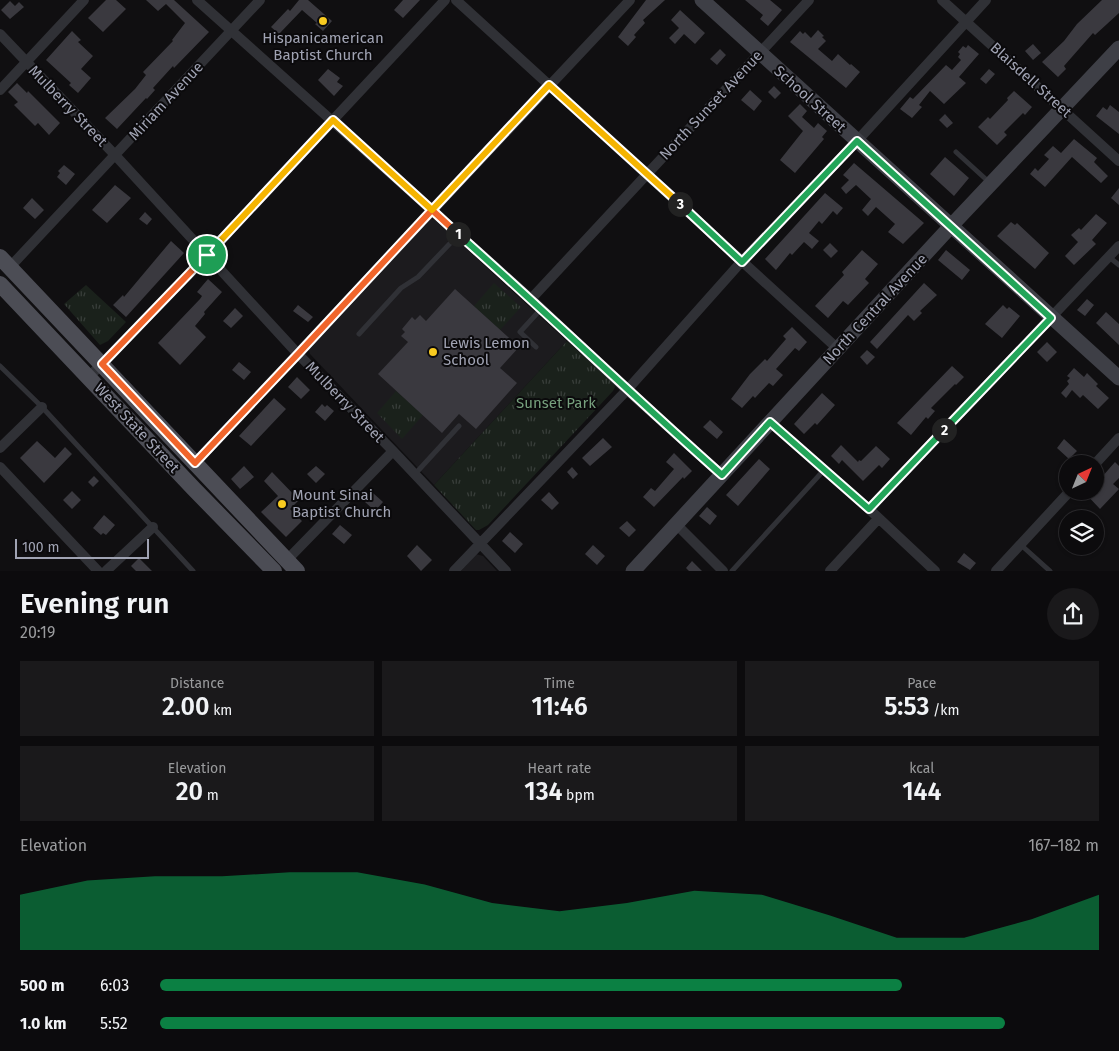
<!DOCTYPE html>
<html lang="en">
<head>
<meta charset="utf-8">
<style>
  body { margin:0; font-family:"Fira Sans",sans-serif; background:#1a191b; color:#f1f3f6; height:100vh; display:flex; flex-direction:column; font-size:19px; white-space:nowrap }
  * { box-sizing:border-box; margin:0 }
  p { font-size:16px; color:#9a9b9d }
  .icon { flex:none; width:28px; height:28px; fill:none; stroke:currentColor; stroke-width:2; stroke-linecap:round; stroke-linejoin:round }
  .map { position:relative; height:571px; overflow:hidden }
  .drawer { display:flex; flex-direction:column; background:#0c0b0d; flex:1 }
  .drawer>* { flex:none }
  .needle { width:32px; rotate:43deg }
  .tools { position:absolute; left:1059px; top:455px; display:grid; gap:10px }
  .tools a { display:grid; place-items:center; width:45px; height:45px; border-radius:50%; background:#0c0b0d; box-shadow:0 1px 4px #0004,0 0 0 1px #2c2b2e; font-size:25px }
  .scale { position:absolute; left:15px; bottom:12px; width:134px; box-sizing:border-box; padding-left:5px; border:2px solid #a0a3b3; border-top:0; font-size:14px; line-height:18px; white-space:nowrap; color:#a0a3b3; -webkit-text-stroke:4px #0b0a0c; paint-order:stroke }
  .pin { position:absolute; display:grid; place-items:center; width:42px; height:42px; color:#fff; margin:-21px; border:2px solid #fff; border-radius:50%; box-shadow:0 1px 5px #0007 }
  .km { position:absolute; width:25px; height:25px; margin:-12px; border-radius:50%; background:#222; color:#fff; font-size:14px; line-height:25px; text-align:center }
  .round { display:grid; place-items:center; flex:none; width:52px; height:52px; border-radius:26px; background:#1a191b }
  .head { display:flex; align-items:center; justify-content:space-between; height:85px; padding:0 20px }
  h1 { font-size:28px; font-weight:600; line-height:38px }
  .metrics { display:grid; grid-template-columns:repeat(3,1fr); gap:8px; height:85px; padding:5px 20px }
  .metrics div { display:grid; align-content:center; border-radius:0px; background:#1a191b; text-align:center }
  .metrics b { font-size:25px; font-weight:600 }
  .metrics small { font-size:14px; font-weight:400 }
  .metrics p { font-size:14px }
  .chart { height:140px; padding:10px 20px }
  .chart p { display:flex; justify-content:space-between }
  .chart svg { width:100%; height:90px; margin-top:5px; fill:#0b8043; opacity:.7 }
  ul { padding:0 20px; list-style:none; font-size:16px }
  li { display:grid; grid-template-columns:80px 60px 1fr; align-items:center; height:38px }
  li i { height:12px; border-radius:6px; background:#0b8043 }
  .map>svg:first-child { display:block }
  .built { fill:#1c1b1e }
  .grass { fill:url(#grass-tufts) }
  .building { fill:#3a393f }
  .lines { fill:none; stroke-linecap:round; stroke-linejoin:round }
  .service { stroke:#303136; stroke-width:5 }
  .minor { stroke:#303136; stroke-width:10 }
  .secondary { stroke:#3e3f46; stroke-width:15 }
  .primary { stroke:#4c4d55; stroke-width:16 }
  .split-1-casing { stroke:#fff; stroke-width:10 }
  .split-2-casing { stroke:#fff; stroke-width:10 }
  .split-3-casing { stroke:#fff; stroke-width:10 }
  .split-4-casing { stroke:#fff; stroke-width:10 }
  .split-1 { stroke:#f0652b; stroke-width:6 }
  .split-2 { stroke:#22a559; stroke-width:6 }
  .split-3 { stroke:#22a559; stroke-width:6 }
  .split-4 { stroke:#f5b400; stroke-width:6 }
  .poi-dot { fill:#f9cb20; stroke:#0b0a0c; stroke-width:2 }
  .labels { text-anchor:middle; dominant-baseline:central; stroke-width:4; stroke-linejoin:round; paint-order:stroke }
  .poi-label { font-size:15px; fill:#a0a3b3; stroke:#0b0a0c; text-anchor:start }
  .street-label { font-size:15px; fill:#a0a3b3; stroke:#0b0a0c }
  .park-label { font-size:15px; fill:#769f7d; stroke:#0b0a0c }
</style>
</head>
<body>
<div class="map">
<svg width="1119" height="571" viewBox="0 0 1119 571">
  <defs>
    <pattern id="grass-tufts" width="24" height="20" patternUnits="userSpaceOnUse" patternTransform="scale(1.25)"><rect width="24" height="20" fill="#1a211b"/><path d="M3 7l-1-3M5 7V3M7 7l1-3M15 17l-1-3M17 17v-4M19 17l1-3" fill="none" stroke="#383e3a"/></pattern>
  </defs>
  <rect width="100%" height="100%" fill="#100f11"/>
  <!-- built -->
  <path class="built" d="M431,219L435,220L567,341L434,485L310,354L309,350L311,346Z
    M476,554L483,556L497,571H461Z"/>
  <!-- grass -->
  <path class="grass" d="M494,283L521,307L500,330L474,306Z
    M86,285L126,322L108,341L100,345L64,304Z
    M567,341L613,383L615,387L613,391L488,525L479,530H476L434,485Z
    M396,391L423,415L402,439L377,413Z"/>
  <!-- building -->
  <path class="building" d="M106,0H116L126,9L103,32L88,18Z
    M146,0H174L209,32L174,68L173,66L153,88L155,90L147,99L146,98L117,129L105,118L135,89L146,75L143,72L173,41L172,40L185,23L166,4L158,11Z
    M299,0H308L332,21L323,31L315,24L317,23L302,10L279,34L271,27L288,9L290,11Z
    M403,0H420L403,18L394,10Z
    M646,0H665L643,20L645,23L634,35L636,37L628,46L618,37Z
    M745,0H770L782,10L768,26L760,19L763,15Z
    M1102,0H1119V13L1095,35L1093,33L1064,66L1066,69L1058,77L1042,62L1064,41L1077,24Z
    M10,1L15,6L19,2L24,7L10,19L1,10Z
    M680,10L705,33L695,44L684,34L675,44L669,38L679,28L671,20Z
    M818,30L824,36L822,37L826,41L818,49L832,61L838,54L850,65L851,64L860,72L846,88L790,42L800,31L803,34L805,32L811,38Z
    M72,31L81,40L78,42L93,56L81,69L91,78L78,93L69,85L71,83L46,60Z
    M1033,44L1041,53L1033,60L1025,51Z
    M968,45L979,54L959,77L966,83L944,104L930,91L919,105L922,107L912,118L900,109L910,97L913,99L946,65L952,70L961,60L958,57L960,54L958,52L963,46L966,48Z
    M720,49L726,55L717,65L710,59Z
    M328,69L340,78L337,82L343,86L334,96L318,80Z
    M989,69L995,74L986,84L980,79Z
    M17,83L27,93L28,91L60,123L49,135L38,123L35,126L14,105L18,102L8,92Z
    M774,86L781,93L775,99L768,92Z
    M750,90L762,101L754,111L741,100Z
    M1014,91L1032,107L1025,115L1023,113L1004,132L1007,135L997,145L978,127L988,117L990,119L1008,100L1007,98Z
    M800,104L807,111L802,117L814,128L818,123L827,131L822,137L824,139L795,173L780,160L803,131L788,116Z
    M1110,105L1119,112V134L1096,116L1103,107L1107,110Z
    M945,114L953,123L947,128L939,120Z
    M1074,139L1097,158L1094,162L1108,176L1101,183L1072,157L1045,187L1030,174L1035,168L1038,171L1049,159L1044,155L1053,146L1061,153Z
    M945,157L969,178L954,196L930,174Z
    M854,163L924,223L903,244L888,232L895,224L876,207L868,216L862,210L871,199L856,185L846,194L841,188L849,180L843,175Z
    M64,165L75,174L66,185L57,177L60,173L58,171Z
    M115,185L131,198L107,223L92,210Z
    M1119,188V205L1111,198Z
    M825,193L843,208L837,215L833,211L822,224L819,221L809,233L819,241L812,249L804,242L792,255L790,253L776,270L765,259Z
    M32,198L44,210L35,219L23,208Z
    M145,212L152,219L147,225L139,219Z
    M1096,214L1107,223L1092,240L1096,244L1074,265L1065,256L1078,242L1071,235L1079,228L1081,230Z
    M1011,222L1015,225L1017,223L1049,253L1035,269L997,236Z
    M171,241L184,253L126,317L113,305L123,295L124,297Z
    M830,243L838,251L831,258L823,250Z
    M862,250L878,264L865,279L869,283L848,305L843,301L828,318L815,306L844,275L842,272Z
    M946,250L970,270L962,280L938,260Z
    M208,279L222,292L204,312L205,314L195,326L206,337L180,365L158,343L200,299L202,296L197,292Z
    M924,283L937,295L920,311L922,313L914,321L908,315L877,349L870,342Z
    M455,289L519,347L500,368L517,383L476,429L459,414L442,433L378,374L408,342L401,336L405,332L402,329L412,317L415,320L420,315L426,321Z
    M1087,299L1094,305L1085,316L1077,310Z
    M298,305L313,317L308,322L293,311Z
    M1003,305L1007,309L1009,307L1020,316L1002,338L985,324Z
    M235,308L243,316L231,328L223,321Z
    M1106,312L1119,324V345L1096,323Z
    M792,327L807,342L799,351L795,348L776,369L783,375L773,386L769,383L755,398L753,396L742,408L731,399L750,374L765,359L767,361L786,339L783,336Z
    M1047,342L1057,352L1047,362L1037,352Z
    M867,350L875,357L867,365L860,357Z
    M239,362L251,372L244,380L232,370Z
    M952,366L964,377L956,385L955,384L931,408L935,411L928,419L926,417L911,435L897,423Z
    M1074,368L1084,377L1087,373L1098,384L1096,386L1109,398L1098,409L1083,395L1080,398L1072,390L1066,398L1061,393L1069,384L1067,381L1070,378L1067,376Z
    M297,377L310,390L301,399L288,387Z
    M822,393L835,405L817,425L815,423L804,434L794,424Z
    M274,398L286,409L251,446L239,436Z
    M322,404L325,407L327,405L334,411L325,421L315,412Z
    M710,420L723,432L717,439L703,427Z
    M603,438L612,447L590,466L582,458Z
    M1064,439L1077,451L1069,459L1057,448Z
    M37,441L55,458L65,447L72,454L44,483L20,458Z
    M841,445L858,462L859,460L861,461L876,446L890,459L882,468L879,465L863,481L842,460L839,464L831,456Z
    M674,453L692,471L684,479L683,477L654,507L643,497L651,488L655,491L674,469L666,462Z
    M759,459L770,469L738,506L726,495Z
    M1115,462L1119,466V478L1113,484L1119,489L1100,509L1083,491H1095V485Z
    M244,466L254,477L240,489L231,479Z
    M316,466L325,474L316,483L307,474Z
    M572,467L578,474L573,479L567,472Z
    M272,472L299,500L290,509L302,521L286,537L261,512L278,496L264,481Z
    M94,476L99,481L93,487L88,482Z
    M72,491L81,500L72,509L63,500Z
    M549,492L559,503L552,510L541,500Z
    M373,493L383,502L375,511L365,502Z
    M707,507L717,516L710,525L699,516Z
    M104,515L115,525L106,535L103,533L101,535L93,528Z
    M627,521L636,530L629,537L619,528Z
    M340,525L352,535L344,544L332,534Z
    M510,532L523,544L515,553L502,541Z
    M417,545L432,560L421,571L407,556Z
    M593,545L605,556L597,565L585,554Z
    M964,553L976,563L970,570L957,562Z
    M139,558L152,571H136L131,566Z
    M692,561L702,571H689L686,568Z"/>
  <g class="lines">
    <!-- service -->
    <path class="service" d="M956,152L990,183
      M1109,257L1119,265
      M359,334L401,288L418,277L459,234
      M536,347L520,332L541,309
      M0,366L42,407L193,571
      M415,474L459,426
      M1021,545L1050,571
      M732,571L824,470"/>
    <!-- minor -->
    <path class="minor" d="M197,0L531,299L627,390L722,475
      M456,0L838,349
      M942,0L1119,161
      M0,34L115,155L298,354L393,451L506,571
      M0,90L84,0
      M10,267L260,0
      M531,299L809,0
      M89,377L207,255L445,0
      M770,422L869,509L935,571
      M0,448L42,407
      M195,463L630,0
      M1095,464L1119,438
      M0,467L98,571
      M869,509L1119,246
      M677,525L723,571
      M287,560L393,451
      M106,571L153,527
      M454,571L627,390L742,261L857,141L986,0
      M830,571L878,519
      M996,571L1070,491"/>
    <!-- secondary -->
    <path class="secondary" d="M702,0L1119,378
      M633,571L951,226L1119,48"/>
    <!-- primary -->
    <path class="primary" d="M0,257L297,571
      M0,284L194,489L274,571"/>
  </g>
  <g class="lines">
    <defs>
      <path id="split-1" d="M207,255L102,364L195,463L298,354L432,210L458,234"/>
      <path id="split-2" d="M458,234C547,313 633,396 722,475L770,422L869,509L944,430"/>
      <path id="split-3" d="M680,204L742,262L857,141L1051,318L944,430"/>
      <path id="split-4" d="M207,255L333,120L432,210L549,85L680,204"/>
    </defs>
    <!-- split-1 casing -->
    <use href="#split-1" class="split-1-casing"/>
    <!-- split-2 casing -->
    <use href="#split-2" class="split-2-casing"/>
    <!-- split-3 casing -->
    <use href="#split-3" class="split-3-casing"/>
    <!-- split-4 casing -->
    <use href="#split-4" class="split-4-casing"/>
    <!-- split-1 -->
    <use href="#split-1" class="split-1"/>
    <!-- split-2 -->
    <use href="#split-2" class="split-2"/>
    <!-- split-3 -->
    <use href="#split-3" class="split-3"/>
    <!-- split-4 -->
    <use href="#split-4" class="split-4"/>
  </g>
  <!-- markers -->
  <g class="poi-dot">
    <circle cx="323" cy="21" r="5"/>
    <circle cx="433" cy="352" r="5"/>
    <circle cx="282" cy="504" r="5"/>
  </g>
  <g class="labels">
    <!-- poi labels -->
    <g class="poi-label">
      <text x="323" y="38" text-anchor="middle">Hispanicamerican<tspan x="323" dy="17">Baptist Church</tspan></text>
      <text x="443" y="343">Lewis Lemon<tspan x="443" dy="17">School</tspan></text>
      <text x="292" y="495">Mount Sinai<tspan x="292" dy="17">Baptist Church</tspan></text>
    </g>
    <!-- street labels -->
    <g class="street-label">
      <text transform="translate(1031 80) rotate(42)">Blaisdell Street</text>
      <text transform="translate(810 99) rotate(42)">School Street</text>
      <text transform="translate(166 101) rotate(-47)">Miriam Avenue</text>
      <text transform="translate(711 105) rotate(-47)">North Sunset Avenue</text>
      <text transform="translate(68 106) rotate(46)">Mulberry Street</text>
      <text transform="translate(875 309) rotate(-47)">North Central Avenue</text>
      <text transform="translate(345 402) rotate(46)">Mulberry Street</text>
      <text transform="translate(137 428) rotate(47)">West State Street</text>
    </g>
    <!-- park labels -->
    <g class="park-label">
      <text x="556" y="403">Sunset Park</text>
    </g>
  </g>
</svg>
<div class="tools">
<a><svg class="needle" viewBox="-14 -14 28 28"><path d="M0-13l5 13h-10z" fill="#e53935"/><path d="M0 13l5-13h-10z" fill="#9a9b9d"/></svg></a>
<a><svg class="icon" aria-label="layers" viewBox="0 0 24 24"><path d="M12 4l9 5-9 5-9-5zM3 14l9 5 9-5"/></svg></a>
</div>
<div class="scale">100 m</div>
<div class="pin" style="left:207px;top:255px;background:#1e9e55"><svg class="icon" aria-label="arrive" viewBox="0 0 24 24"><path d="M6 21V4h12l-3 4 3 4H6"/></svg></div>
<b class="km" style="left:458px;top:234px">1</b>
<b class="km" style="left:944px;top:430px">2</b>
<b class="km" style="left:680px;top:204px">3</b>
</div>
<section class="drawer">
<div class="head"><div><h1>Evening run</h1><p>20:19</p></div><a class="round"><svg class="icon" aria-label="share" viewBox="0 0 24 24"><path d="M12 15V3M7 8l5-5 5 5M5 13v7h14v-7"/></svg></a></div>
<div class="metrics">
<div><p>Distance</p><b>2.00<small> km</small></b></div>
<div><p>Time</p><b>11:46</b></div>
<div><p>Pace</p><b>5:53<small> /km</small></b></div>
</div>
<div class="metrics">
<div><p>Elevation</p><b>20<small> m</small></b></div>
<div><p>Heart rate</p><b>134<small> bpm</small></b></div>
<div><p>kcal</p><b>144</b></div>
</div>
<div class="chart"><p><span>Elevation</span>167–182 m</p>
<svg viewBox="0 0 160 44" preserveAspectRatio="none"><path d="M0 44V17L10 10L20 8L30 8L40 6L50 6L60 12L70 21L80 25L90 21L100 15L110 17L120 27L130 38L140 38L150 29L160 17V44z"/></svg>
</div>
<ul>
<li><b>500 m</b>6:03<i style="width:79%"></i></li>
<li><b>1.0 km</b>5:52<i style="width:90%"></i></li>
</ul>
</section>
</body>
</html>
